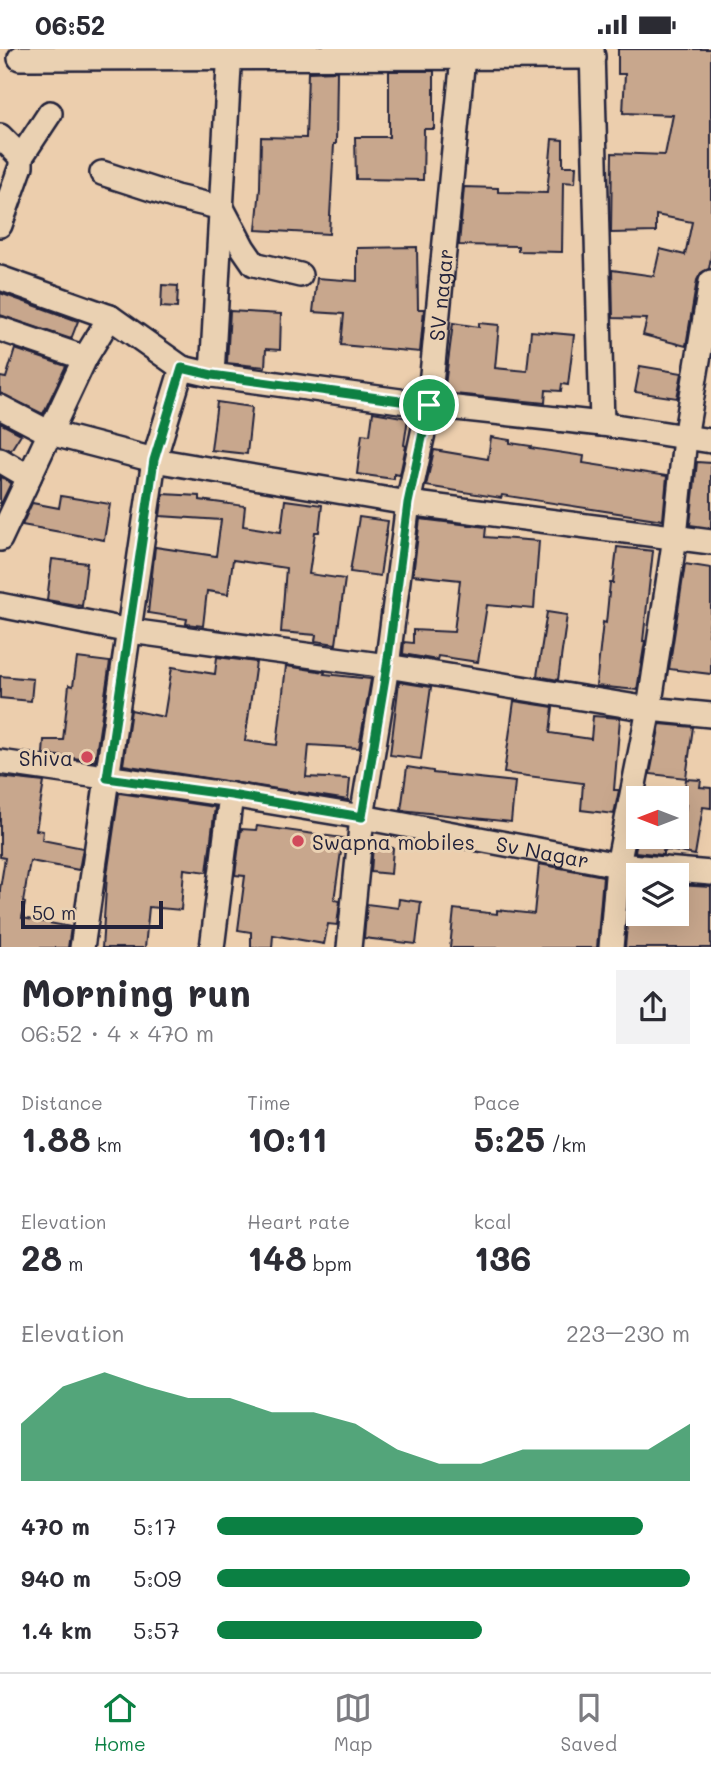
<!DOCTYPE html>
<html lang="en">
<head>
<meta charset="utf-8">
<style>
  body { margin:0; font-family:Mali,sans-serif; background:#f2f2f3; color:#2b2b33; height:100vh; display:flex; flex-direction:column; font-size:26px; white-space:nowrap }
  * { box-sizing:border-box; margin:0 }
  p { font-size:23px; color:#7c7c81 }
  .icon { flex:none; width:38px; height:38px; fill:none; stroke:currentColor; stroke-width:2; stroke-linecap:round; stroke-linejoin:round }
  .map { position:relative; height:898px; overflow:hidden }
  .details { display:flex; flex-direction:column; background:#fff; flex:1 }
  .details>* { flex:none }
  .needle { width:46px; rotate:270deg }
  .buttons { position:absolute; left:626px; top:737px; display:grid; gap:14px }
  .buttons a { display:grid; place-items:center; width:63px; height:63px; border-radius:0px; background:#fff; box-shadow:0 7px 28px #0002; font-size:35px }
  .scale { position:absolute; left:21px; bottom:18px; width:142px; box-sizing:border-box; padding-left:7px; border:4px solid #22223b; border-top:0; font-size:19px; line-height:24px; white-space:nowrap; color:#22223b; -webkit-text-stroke:5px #ead1b2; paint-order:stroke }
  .pin { position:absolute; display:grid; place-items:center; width:60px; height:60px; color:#fff; margin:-30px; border:4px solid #fff; border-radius:50%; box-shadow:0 2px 7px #0007 }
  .round { display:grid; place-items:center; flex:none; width:74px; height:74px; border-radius:0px; background:#f2f2f3 }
  .summary { display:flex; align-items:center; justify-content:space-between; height:119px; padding:0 21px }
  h1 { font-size:38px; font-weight:800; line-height:52px }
  .figures { display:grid; grid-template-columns:repeat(3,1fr); gap:10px; height:119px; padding:7px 21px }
  .figures div { display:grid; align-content:center }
  .figures b { font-size:35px; font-weight:800 }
  .figures small { font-size:19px; font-weight:400 }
  .figures p { font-size:19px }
  .chart { height:196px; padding:14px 21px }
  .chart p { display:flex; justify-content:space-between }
  .chart svg { width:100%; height:126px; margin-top:7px; fill:#0b8043; opacity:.7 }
  ul { padding:0 21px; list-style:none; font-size:23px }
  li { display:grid; grid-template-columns:112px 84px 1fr; align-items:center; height:52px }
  li i { height:18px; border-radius:9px; background:#0b8043 }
  .status { display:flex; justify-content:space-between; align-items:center; height:49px; padding:0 35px; background:#fff; direction:ltr }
  .status svg { height:19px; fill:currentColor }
  .menu { display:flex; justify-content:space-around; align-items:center; height:98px; border-top:2px solid #e1e1e2; background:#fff; font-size:19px; color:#7c7c81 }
  .menu a { display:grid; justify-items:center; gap:4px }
  .menu .selected { color:#0b8043 }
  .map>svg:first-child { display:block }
  .building { fill:#c8a78d; stroke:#22223b; stroke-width:2 }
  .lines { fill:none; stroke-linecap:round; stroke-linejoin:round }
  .minor-casing { stroke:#22223b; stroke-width:28 }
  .minor { stroke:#ead1b2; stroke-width:23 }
  .route-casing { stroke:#fff; stroke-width:14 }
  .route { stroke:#0b8043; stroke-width:9 }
  .poi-dot { fill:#d1495b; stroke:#ead1b2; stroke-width:2.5 }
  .labels { text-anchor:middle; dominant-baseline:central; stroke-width:6; stroke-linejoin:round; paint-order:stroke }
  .street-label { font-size:21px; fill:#22223b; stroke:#ead1b2 }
  .poi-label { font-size:21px; fill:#22223b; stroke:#ead1b2; text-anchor:end }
</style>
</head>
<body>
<div class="status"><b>06:52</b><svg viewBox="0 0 49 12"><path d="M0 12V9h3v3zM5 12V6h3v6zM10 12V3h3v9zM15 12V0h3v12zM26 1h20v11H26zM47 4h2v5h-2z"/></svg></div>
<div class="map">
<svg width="711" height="899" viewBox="0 0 711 899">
  <rect width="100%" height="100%" fill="#eccead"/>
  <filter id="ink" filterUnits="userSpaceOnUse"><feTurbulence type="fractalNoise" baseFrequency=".0143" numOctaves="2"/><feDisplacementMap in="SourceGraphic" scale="14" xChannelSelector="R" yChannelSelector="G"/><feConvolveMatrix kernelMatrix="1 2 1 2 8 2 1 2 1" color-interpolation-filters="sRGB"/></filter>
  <g filter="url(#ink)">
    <!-- building -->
    <path class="building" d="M618,0H711V208L709,220L701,224L697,231L686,297L643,286L647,270L613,269L612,221L654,227L660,200L685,206L692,173L656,166V183L611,184L612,104L665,106L673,66L623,64L625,25H618Z
      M337,22L336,95H334L329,185L256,181L260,139L261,88L306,89L308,23Z
      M389,22H434V80H424L423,131L356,130L355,88H389Z
      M552,90L563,91V117H576L575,134L563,133L562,203L518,202V197L459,196L464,138L498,139V143L547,144Z
      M417,198L418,260H424L420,303L341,296L344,265L313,263L317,229L357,232V199Z
      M162,236L178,237L177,259L161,258Z
      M0,244L78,272L71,290L0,266Z
      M230,262L281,265L280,301L266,300L265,318L227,314Z
      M453,274L479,278V274L499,276L495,319L527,322L531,282L574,286L568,336L562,335L561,342L546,341L545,354L444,344Z
      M15,300L66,317L43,365L0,344V328L6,329Z
      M640,317L682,324L677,349L635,343Z
      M217,353L252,358L247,405L211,401Z
      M373,363L408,369L404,396L406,397L400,426L394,425V430L357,425L362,385L370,386Z
      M0,374L21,385L11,401L0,397Z
      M491,388L510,391V394L531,397L530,399L584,407L583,414L667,427L663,471L502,446L501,449L426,437L434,401L488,410Z
      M697,413L711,414V479L690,476Z
      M0,427L11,434L0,457Z
      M163,445L200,447V451L245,457L243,477L281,483L285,451L322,456L319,483H315L309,525L345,530L336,595L315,592L316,586L281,583L286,519L233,511L228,545L207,542L203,577L186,575L187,570L148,564L155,498L216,507L221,471L160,467Z
      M61,447L110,455L104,491L22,476L32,454L59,459Z
      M359,468L388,472L380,527L350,523Z
      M420,470L486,478L485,488L539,492L534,560L487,556L478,613L438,607L437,611L403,605L404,593L413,594V581L454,583L460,531L413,526Z
      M617,498L653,502L643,592H645L637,641L596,637L603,573L606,574L610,534H613Z
      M52,510L87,514L82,557L47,551Z
      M685,515L711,519V565L708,586H711V625L669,620Z
      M547,563L567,566L558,631L537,627Z
      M217,608L256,613L245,692L277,696L286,617L325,623L324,625L371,630L359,699L309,696L306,728L350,730L348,751L123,716L131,661L164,668L172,618L215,625Z
      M77,609L110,613L95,712L43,705L44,691H63L69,636L73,637Z
      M0,627L33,630L31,652L0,649Z
      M399,633L431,638L421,710L390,706Z
      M514,652L553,658L550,684L591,690L593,667L620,669L614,741H619L614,765L581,761L583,734L504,724Z
      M660,675L693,678L686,729L650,725Z
      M407,718L433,722V724L515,733L511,773L401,761Z
      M0,728L44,733L36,781L43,782L42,791L83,799L79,821L30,812L23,853L25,854L22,869L71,878L68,899H0V840L5,809L0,808Z
      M686,730L701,731L700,738L711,739V759L703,758L695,806L669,801L663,802V806L635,803L638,788H681L686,756H683Z
      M119,744L215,758L207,823L184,820L181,861L149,858L145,899H102L107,826Z
      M257,777L343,789L334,851L340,852L337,876L328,875L324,895L273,886L272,899H251V883L238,881L245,827L235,826L241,780L256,781Z
      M373,797L393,799L391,825L371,823Z
      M539,815L603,827L597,899H450L454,860L497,865V861L534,865Z
      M631,831L639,832V864H677V836L711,838V899H625Z
      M399,850L421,853L416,895L364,889L367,855L398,859Z"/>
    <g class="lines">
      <defs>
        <g id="minor">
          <path d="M592,0L602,375"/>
          <path d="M20,9L593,8"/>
          <path d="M0,87L21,108V117L0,176"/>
          <path d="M21,108L50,64"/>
          <path d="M102,124L176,148L222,159L243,199L254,215L300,226"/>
          <path d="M0,229L110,268L182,319L212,326L429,356L602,375L711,392"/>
          <path d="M0,280L85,309"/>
          <path d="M212,326L230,0"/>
          <path d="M0,358L50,384L154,411L408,454L711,493"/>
          <path d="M0,411L29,428"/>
          <path d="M0,490L85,309L110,268"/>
          <path d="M0,556L130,582L387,617L649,660L711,666"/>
          <path id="s1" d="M0,713L231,746L362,768L618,816L711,824"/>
          <path d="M82,899L154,411L182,319"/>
          <path d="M212,899L231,746"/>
          <path id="s2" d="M349,899L362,768L387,617L408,454L429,356L463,8"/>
          <path d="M611,899L618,816L649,660L675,488L685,389L711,233"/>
        </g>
      </defs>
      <!-- minor casing -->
      <use href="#minor" class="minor-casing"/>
      <!-- minor -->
      <use href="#minor" class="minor"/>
    </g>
  </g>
  <g class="lines" filter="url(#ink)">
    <defs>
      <path id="route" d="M182,319L212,326L429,356L408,454L387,617L362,768L231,746L107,729L154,411Z"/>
    </defs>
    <!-- route casing -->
    <use href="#route" class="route-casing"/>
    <!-- route -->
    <use href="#route" class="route"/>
  </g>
  <!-- markers -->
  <g class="poi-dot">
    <circle cx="87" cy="708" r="7"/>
    <circle cx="298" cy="792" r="7"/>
  </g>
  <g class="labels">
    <!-- street labels -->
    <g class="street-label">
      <text stroke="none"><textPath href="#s2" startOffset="660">SV nagar</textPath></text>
      <text stroke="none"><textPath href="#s1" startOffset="550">Sv Nagar</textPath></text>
    </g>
    <!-- poi labels -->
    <g class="poi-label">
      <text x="73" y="708">Shiva</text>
      <text x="312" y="792" text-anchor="start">Swapna mobiles</text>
    </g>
  </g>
</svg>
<div class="buttons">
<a><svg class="needle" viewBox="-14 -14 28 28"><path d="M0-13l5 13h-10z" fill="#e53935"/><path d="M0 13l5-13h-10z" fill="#7c7c81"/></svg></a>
<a><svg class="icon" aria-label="layers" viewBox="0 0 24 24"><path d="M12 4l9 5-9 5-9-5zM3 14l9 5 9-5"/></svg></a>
</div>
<div class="scale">50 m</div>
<div class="pin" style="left:429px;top:356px;background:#1e9e55"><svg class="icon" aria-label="arrive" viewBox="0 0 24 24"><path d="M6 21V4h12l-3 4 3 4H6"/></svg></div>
</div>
<section class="details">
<div class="summary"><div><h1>Morning run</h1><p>06:52 · 4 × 470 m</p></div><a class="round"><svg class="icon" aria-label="share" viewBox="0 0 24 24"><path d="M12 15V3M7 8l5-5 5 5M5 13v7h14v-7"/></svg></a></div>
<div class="figures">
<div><p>Distance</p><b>1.88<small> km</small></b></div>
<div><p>Time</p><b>10:11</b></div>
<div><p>Pace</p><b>5:25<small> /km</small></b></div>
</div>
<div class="figures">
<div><p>Elevation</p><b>28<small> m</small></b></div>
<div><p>Heart rate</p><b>148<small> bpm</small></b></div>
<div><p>kcal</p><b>136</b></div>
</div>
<div class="chart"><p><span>Elevation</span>223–230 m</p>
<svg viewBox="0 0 160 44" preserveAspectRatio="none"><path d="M0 44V24L10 11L20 6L30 11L40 15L50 15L60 20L70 20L80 24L90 33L100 38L110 38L120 33L130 33L140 33L150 33L160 24V44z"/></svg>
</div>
<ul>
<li><b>470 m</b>5:17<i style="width:90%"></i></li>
<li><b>940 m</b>5:09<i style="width:100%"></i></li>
<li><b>1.4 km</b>5:57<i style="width:56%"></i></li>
</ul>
</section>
<nav class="menu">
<a class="selected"><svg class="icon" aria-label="home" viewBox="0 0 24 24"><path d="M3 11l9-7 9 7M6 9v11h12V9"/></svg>Home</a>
<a><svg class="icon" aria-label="map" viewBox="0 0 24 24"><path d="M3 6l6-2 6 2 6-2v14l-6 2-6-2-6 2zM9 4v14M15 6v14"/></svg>Map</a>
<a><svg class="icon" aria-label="saved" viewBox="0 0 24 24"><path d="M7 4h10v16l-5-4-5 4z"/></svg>Saved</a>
</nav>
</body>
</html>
